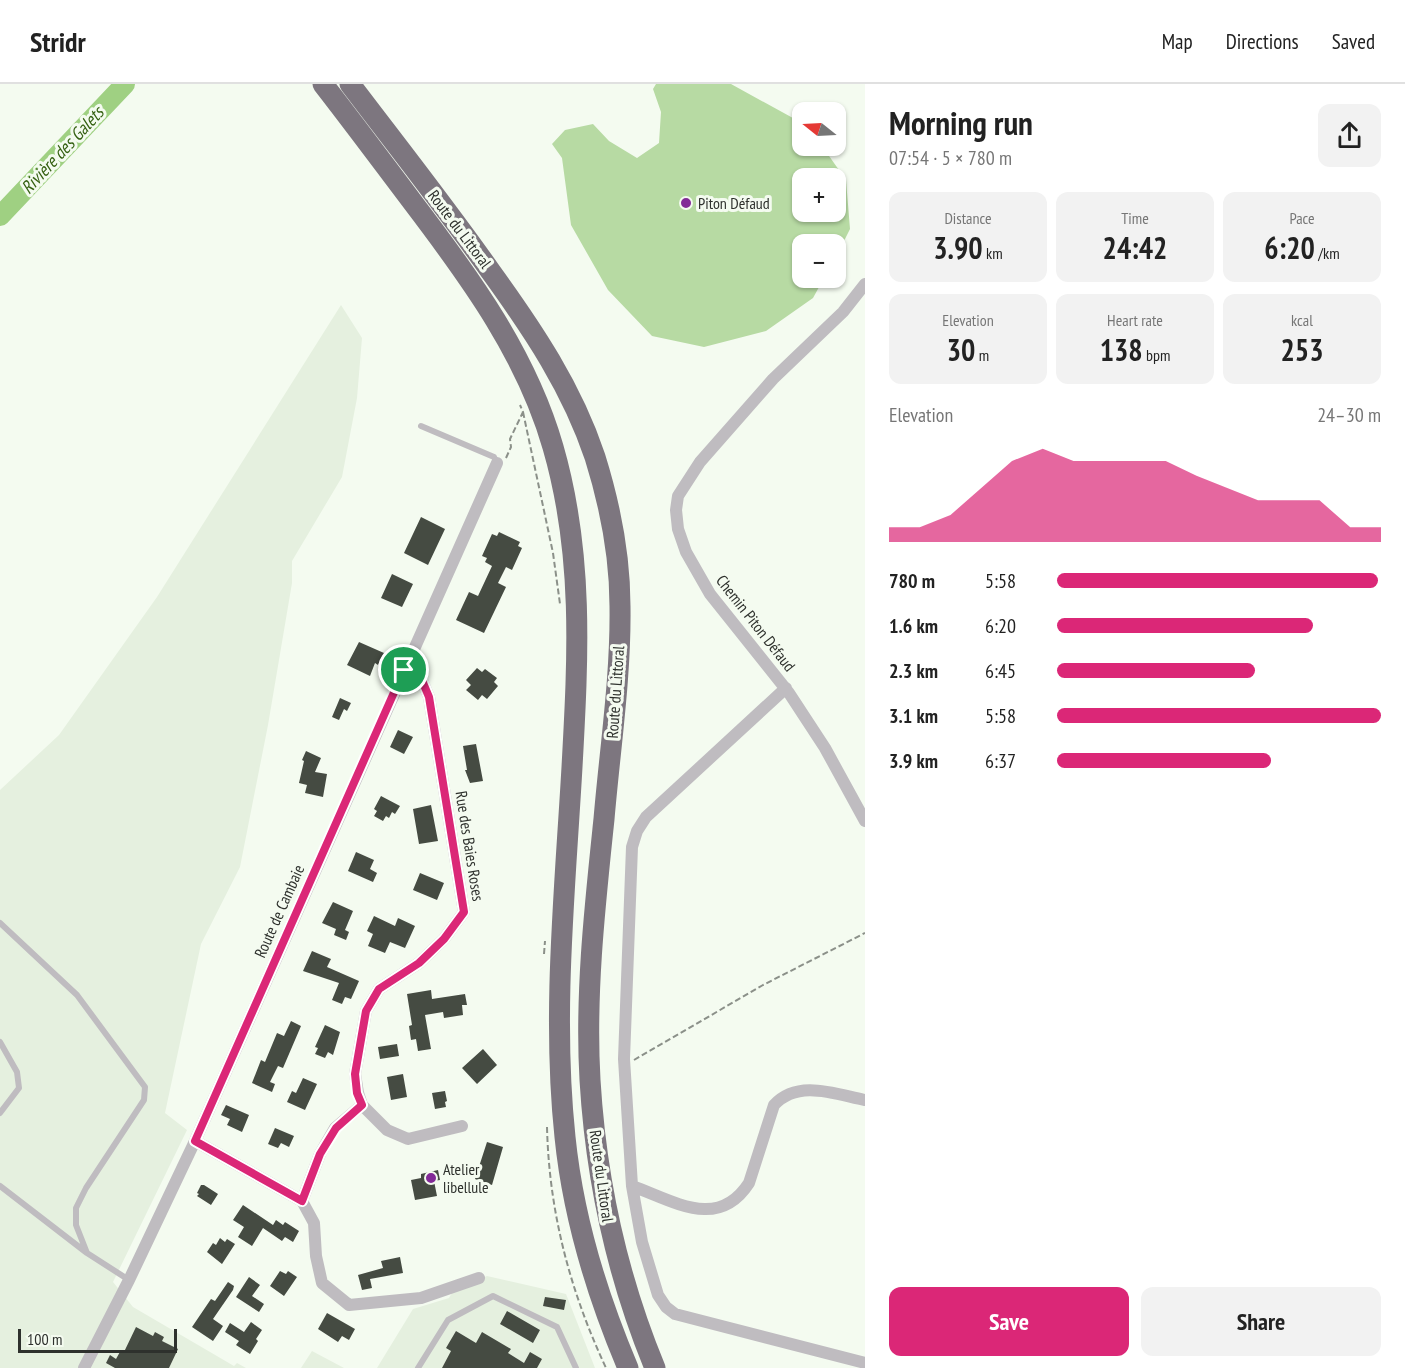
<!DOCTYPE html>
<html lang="en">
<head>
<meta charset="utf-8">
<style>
  body { margin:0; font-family:"PT Sans Narrow",sans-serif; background:#f2f2f2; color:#222; height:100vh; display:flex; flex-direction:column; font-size:22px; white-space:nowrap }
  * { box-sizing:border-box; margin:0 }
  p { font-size:20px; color:#767676 }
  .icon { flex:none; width:33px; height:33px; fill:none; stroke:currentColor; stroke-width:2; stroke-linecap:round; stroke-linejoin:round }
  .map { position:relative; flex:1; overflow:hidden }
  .panel { display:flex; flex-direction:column; background:#fff; width:540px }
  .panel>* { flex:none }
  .needle { width:39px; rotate:288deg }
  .buttons { position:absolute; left:792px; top:18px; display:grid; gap:12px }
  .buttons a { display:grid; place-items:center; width:54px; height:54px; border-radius:12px; background:#fff; box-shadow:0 2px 4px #0004; font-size:30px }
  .scale { position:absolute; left:18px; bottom:15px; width:159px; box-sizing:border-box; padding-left:6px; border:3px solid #2e312d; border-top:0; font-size:16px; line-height:21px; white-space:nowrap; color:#2e312d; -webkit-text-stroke:4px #f4fbf0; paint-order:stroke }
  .pin { position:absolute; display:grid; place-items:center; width:51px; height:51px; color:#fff; margin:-26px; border:3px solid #fff; border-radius:50%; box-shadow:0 2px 6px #0007 }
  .round { display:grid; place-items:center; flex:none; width:63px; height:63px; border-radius:12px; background:#f2f2f2 }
  .overview { display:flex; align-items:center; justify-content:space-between; height:102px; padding:0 24px }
  h1 { font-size:33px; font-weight:600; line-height:45px }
  .metrics { display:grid; grid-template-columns:repeat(3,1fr); gap:9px; height:102px; padding:6px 24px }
  .metrics div { display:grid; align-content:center; border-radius:12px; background:#f2f2f2; text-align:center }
  .metrics b { font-size:30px; font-weight:600 }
  .metrics small { font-size:16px; font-weight:400 }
  .metrics p { font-size:16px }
  .chart { height:168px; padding:12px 24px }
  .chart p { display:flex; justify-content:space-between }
  .chart svg { width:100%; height:108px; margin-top:6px; fill:#db2777; opacity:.7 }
  .action { display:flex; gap:12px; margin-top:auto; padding:12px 24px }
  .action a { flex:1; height:69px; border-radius:12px; background:#db2777; color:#fff; font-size:24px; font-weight:600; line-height:69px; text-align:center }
  .action a+a { background:#f2f2f2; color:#222 }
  ul { padding:0 24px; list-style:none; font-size:20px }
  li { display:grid; grid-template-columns:96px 72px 1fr; align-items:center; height:45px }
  li i { height:15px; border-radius:8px; background:#db2777 }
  header { display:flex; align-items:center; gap:36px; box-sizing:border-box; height:84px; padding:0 30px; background:#fff; border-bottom:2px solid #e0e0e0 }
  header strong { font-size:28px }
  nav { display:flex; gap:33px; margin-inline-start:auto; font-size:21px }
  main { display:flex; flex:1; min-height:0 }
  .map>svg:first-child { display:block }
  .built { fill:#e5f0df }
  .green { fill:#b7daa3; fill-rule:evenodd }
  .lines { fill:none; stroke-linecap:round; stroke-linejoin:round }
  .river { stroke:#9fd082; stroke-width:20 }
  .building { fill:#454b42 }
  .path { stroke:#8b9089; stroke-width:2; stroke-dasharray:6 3; stroke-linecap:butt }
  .lane { stroke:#bfbcc0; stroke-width:6 }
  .street { stroke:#bfbcc0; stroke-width:12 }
  .highway { stroke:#7d767f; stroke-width:21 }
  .route-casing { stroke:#fff; stroke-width:12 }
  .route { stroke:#db2777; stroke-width:8 }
  .poi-dot { fill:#822a97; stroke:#f4fbf0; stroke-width:2 }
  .labels { text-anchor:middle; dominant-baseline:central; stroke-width:6; stroke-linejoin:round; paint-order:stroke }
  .poi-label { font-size:16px; fill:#2e312d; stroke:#f4fbf0; text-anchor:start }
  .street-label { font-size:16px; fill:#2e312d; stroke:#f4fbf0 }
  .water-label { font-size:18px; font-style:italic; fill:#356112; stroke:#f4fbf0 }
</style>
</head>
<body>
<header>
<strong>Stridr</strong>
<nav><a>Map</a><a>Directions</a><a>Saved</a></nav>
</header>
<main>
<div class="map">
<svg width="865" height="1284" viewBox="0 0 865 1284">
  <rect width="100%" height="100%" fill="#f4fbf0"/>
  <!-- built -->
  <path class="built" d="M341,221L362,254L357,314L342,393L292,477V499L268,641L240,783L201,860L165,1029L187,1046L113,1198L133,1223L234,1282L237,1279L246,1284H0V706L59,651L157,513Z
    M487,1192L566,1210L595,1284H377L413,1225L449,1214L453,1207Z
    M312,1267L344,1284H301Z"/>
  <!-- green -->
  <path class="green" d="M656,0H731L802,39V62H822L846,96L850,145L836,173V160H802V194H824L813,214L766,247L704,263L652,252L608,206L571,141L562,74L552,60L565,46L593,40L609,57L637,74L659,59L661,28L653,5ZM802,94H836V128H802Z"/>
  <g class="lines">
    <!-- river -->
    <path class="river" d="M0,132L125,0"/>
  </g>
  <!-- building -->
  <path class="building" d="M421,433L445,445L428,481L404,469Z
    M499,448L520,458L518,462L522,464L512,486L506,483L498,499L506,503L484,549L456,536L469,508L478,512L492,482L485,478L487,474L482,472L492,450L497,452Z
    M392,490L413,500L402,523L381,514Z
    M359,558L384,569L378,581L375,579L370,592L347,581Z
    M477,584L482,588L485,585L497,594L494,598L498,602L487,615L482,611L478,616L466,606L471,601L466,596Z
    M340,614L351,619L347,627L344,625L339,636L332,633Z
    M398,646L413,653L404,670L390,663Z
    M476,660L483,697L470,699L465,686H467L463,662Z
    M306,667L321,674L315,688L327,690L323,713L305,709L307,701L299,699L304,677L302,676Z
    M381,712L400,722L395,730L392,728L389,734L386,732L383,737L374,732L377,727L374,725Z
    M431,721L438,757L419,760L413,725Z
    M356,768L374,776L370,785L377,789L373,798L348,787Z
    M420,789L444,799L437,816L413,806Z
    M333,818L353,827L345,846L349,848L346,856L334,851L336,845L322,839Z
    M374,832L395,842L398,834L415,842L405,864L390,858L385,869L368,862L373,850L367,847Z
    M312,867L331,875L327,883L359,897L351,915L345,913L342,920L332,916L339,899L303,887Z
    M431,906L432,915L465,910L467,921H462L463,931L444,934L443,928L425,931L431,965L418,967L416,955L411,956L409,942L412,941L407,910Z
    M291,937L301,942L283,984L278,982L270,998L275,1000L272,1008L252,999L261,976L265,978L277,949L284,952Z
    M325,941L340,948L333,971L328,968L325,974L315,970L318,964L315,963Z
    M397,960L399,972L380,975L378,963Z
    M483,965L497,981L477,1000L462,984Z
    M403,990L407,1013L391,1016L387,993Z
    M303,994L317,1000L305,1026L287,1018L292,1007L296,1009Z
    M445,1007L447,1017L445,1018L446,1023L435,1025L432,1009Z
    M226,1021L249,1031L242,1048L227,1041L230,1035L221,1031Z
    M275,1044L294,1052L289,1063L281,1059L278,1064L268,1060Z
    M487,1058L503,1063L492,1101L475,1095Z
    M438,1086L440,1096L434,1097L437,1112L415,1116L411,1096L421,1094V1090Z
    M201,1101H204L218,1110L211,1121L197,1112L199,1110L197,1109Z
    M243,1121L273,1141L276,1136L283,1141L285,1138L299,1147L293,1158L285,1153L282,1157L263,1144L252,1162L238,1153L244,1143L233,1136Z
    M220,1154L225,1158L227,1155L235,1160L222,1180L207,1168L213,1159L216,1161Z
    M400,1173L403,1189L370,1195L372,1204L362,1206L358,1191L383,1184L381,1177Z
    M280,1187L286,1190L288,1187L297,1193L284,1212L270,1202Z
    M249,1193L260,1201L252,1212L264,1220L259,1228L236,1213Z
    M228,1198L234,1202L233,1206L213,1235L223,1242L213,1257L192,1243L211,1215L215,1217Z
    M545,1213L566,1216L564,1226L543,1222Z
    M507,1227L540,1246L533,1259L500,1240Z
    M327,1229L355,1245L349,1256L342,1252L338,1258L318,1245Z
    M251,1238L262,1246L256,1255L258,1257L250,1270L236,1261L239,1257L225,1248L230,1239L244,1248Z
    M136,1243L153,1252L155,1248L164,1253L162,1257L178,1265L169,1284H115L106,1279L110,1271L116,1275L121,1266L124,1268Z
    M456,1247L476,1259L482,1248L511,1265L508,1269L524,1279L530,1268L542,1275L537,1284H442L451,1267L446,1264Z"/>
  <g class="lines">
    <!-- path -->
    <path class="path" d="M523,328L553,469L560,520
      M506,374L511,363L510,355L523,328L520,321
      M544,870L545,857
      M634,976L763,901L865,849
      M547,1043C549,1128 570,1207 606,1284"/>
    <!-- lane -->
    <path class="lane" d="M421,342L494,373L497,379
      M0,839L77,911L145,1003L144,1016L86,1104L76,1124V1141L87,1169
      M0,958L17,988L19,1004L0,1029
      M0,1102L87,1169L129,1196
      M418,1284L448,1236L493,1212L557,1243L576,1284"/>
    <!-- street -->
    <path class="street" d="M865,200L843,228L773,295L700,378L678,412L676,426L678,445L686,468L710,510L789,609L825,664L865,737
      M786,604L646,733L637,747L632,763L624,975L632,1102L642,1158L658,1211L666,1223L675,1230L865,1279
      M362,1021L387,1046L408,1055L462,1042
      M195,1057L302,1117L314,1139L316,1172L322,1199L349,1221L421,1214L479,1194
      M632,1102C674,1117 718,1147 749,1099L774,1021C798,995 835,1010 865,1016
      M302,1117L320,1070L335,1044L362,1021L358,1009L355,990L366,927L379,905L419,879L444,855L464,828L429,613L421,594L404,586
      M84,1284L129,1196L195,1057L497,379"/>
    <!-- highway -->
    <path class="highway" d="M323,0C354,40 384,80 414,120C471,195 527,272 553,363C584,470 578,574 572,683C565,806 552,931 565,1053C573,1132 597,1211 628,1284
      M350,0C397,62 446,124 491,188C533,246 572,304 595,373C610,421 620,472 620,522C621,593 610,664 604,735C595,821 585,910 590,996C596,1096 617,1192 655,1284"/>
  </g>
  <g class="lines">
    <defs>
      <path id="route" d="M404,586L421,594L429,613L464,828L444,855L419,879L379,905L366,927L355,990L357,1009L362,1021L336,1044L320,1070L302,1117L195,1057Z"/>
    </defs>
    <!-- route casing -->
    <use href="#route" class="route-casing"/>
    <!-- route -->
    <use href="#route" class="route"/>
  </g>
  <!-- markers -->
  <g class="poi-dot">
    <circle cx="686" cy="119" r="6"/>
    <circle cx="431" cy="1094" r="6"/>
  </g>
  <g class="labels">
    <!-- poi labels -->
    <g class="poi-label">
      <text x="698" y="119">Piton Défaud</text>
      <text x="443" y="1085">Atelier<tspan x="443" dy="18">libellule</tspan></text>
    </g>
    <!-- street labels -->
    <g class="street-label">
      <text transform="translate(460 145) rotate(53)">Route du Littoral</text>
      <text transform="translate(756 539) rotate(52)">Chemin Piton Défaud</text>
      <text transform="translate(615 608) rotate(-86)">Route du Littoral</text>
      <text transform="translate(470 762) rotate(81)">Rue des Baies Roses</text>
      <text transform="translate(279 827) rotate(-66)">Route de Cambaie</text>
      <text transform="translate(602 1092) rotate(82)">Route du Littoral</text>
    </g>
    <!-- water labels -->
    <g class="water-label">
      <text transform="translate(62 66) rotate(-47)">Rivière des Galets</text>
    </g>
  </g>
</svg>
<div class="buttons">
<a><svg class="needle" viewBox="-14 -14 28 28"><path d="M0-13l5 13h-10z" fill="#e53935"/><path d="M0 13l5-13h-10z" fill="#767676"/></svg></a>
<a>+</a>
<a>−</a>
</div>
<div class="scale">100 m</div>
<div class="pin" style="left:404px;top:586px;background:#1e9e55"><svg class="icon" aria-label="arrive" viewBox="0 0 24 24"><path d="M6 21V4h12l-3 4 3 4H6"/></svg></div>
</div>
<section class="panel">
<div class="overview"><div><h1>Morning run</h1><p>07:54 · 5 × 780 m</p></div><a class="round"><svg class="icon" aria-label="share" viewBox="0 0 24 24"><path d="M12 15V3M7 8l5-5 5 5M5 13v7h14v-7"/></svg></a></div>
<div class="metrics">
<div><p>Distance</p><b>3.90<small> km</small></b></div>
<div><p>Time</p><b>24:42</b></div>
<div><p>Pace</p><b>6:20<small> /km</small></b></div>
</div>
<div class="metrics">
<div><p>Elevation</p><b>30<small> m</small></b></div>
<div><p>Heart rate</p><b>138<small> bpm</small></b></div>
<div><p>kcal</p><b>253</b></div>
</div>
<div class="chart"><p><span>Elevation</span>24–30 m</p>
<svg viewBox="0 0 160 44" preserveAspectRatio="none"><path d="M0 44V38L10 38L20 33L30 22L40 11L50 6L60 11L70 11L80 11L90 11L100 17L110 22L120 27L130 27L140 27L150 38L160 38V44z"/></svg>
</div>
<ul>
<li><b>780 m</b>5:58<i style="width:99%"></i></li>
<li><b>1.6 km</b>6:20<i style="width:79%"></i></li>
<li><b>2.3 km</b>6:45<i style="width:61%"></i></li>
<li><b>3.1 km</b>5:58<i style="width:100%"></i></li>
<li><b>3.9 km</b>6:37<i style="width:66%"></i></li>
</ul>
<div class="action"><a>Save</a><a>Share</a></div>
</section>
</main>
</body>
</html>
